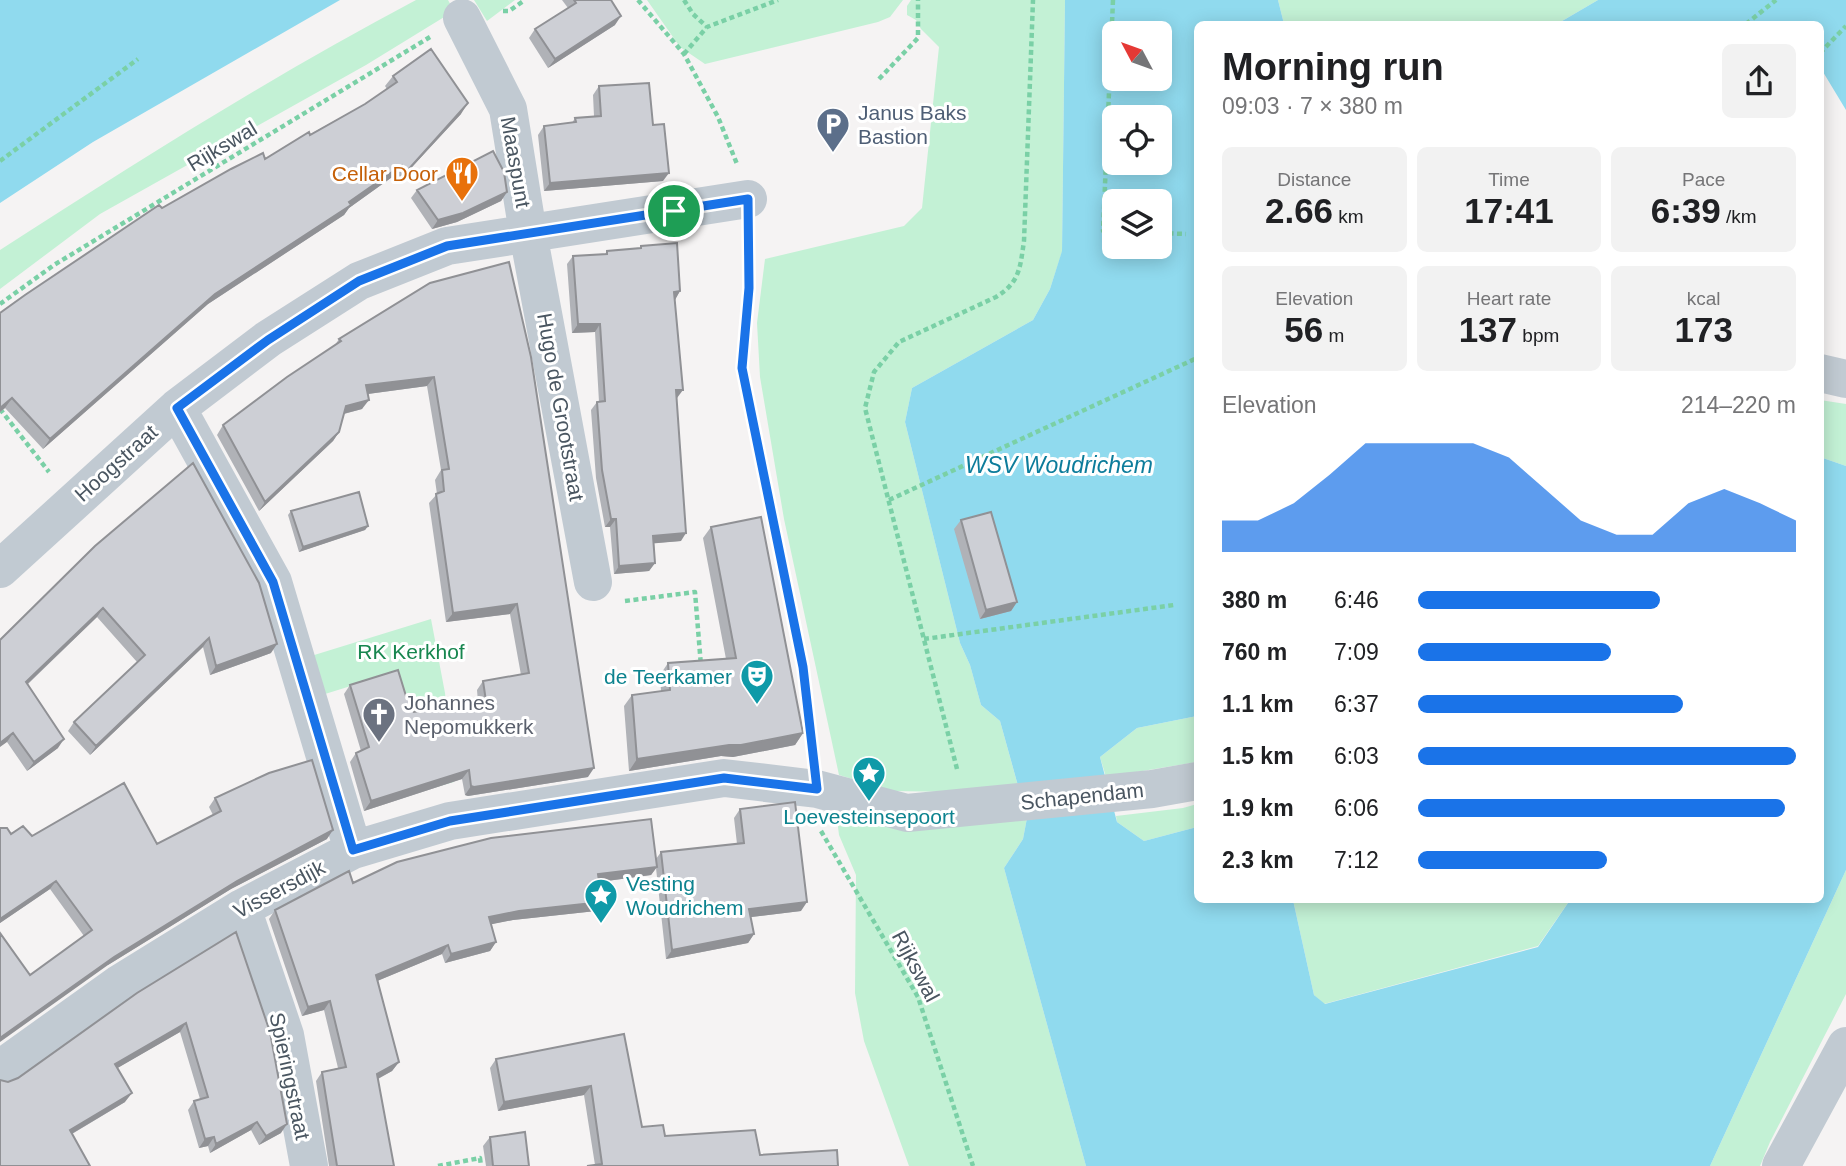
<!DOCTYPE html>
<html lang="en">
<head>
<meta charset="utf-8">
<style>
  body { margin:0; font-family:Helvetica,sans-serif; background:#f2f2f2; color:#202124; height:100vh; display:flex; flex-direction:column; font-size:26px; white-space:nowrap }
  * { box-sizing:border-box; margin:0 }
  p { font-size:23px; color:#757577 }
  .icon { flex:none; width:38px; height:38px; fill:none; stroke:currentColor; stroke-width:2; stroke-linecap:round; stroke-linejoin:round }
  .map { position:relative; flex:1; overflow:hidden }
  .details { position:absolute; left:1194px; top:21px; width:630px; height:882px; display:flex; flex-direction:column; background:#fff; border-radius:10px; box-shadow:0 4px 18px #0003 }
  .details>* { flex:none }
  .needle { width:46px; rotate:311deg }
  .controls { position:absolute; left:1102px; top:21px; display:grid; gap:14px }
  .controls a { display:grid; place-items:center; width:70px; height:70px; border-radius:10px; background:#fff; box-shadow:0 4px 18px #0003; font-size:35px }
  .pin { position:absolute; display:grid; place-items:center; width:60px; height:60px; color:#fff; margin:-30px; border:4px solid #fff; border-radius:50%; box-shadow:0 2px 7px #0007 }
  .round { display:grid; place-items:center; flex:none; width:74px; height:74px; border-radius:10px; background:#f2f2f2 }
  .overview { display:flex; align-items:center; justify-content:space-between; height:119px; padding:0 28px }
  h1 { font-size:38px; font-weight:700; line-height:52px }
  .stats { display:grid; grid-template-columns:repeat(3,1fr); gap:10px; height:119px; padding:7px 28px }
  .stats div { display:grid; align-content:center; border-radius:10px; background:#f2f2f2; text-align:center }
  .stats b { font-size:35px; font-weight:700 }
  .stats small { font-size:19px; font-weight:400 }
  .stats p { font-size:19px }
  .chart { height:196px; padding:14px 28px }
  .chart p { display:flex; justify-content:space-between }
  .chart svg { width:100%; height:126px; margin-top:7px; fill:#1a73e8; opacity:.7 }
  ul { padding:0 28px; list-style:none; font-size:23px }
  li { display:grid; grid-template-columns:112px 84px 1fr; align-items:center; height:52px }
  li i { height:18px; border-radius:9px; background:#1a73e8 }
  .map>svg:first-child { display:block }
  .green { fill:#c3f1d5 }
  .water { fill:#90daee; fill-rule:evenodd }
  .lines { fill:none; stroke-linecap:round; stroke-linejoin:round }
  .path { stroke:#7ad0a6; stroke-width:4.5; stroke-dasharray:5 3.5; stroke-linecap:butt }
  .minor { stroke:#c1cad2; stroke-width:38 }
  .wall { fill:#b0b2b7 }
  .shaded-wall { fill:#909195 }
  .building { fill:#cdcfd5; stroke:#909195; stroke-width:2 }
  .route-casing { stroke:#fff; stroke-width:14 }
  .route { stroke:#1a73e8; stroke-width:9 }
  .labels { text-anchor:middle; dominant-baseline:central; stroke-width:6; stroke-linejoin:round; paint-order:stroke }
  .service-label { font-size:21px; fill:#4e5e75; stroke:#fff; text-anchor:start }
  .street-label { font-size:21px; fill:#4a5661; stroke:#fff }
  .food-label { font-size:21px; fill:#c56008; stroke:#fff; text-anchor:end }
  .park-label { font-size:21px; fill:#17864f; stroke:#fff }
  .culture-label { font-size:21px; fill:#0d838f; stroke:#fff; text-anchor:end }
  .worship-label { font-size:21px; fill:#5b616d; stroke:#fff; text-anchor:start }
  .water-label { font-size:23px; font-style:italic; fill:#0c7c9b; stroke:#fff }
</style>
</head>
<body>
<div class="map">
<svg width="1846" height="1166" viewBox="0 0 1846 1166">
  <rect width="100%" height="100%" fill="#f5f3f3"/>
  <!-- green -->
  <path class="green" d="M416,0H448L454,11L366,65L100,214L0,289V250C135,163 274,75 416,0Z
    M474,0H515L487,21Z
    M647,0H903L890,17L878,22L705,64L680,47Z
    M911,0H1065L1062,252L1050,289L1033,320L912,388L905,422L960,643L970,665L981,705L1000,721L1018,786L957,792L892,791L839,775L784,519L760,377L757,323L765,259L904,226L922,208L939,47L921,29L916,20L907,15V6Z
    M1278,0H1598L1557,24H1284Z
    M1820,400L1846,404V466L1820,457Z
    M431,619L445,693L454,782L433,788L396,672L325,694L311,656Z
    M1197,716V762L1106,777L1100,757L1137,728Z
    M1197,804V827L1144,841L1117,822L1116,816L1183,808Z
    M1027,818L1023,839L1004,868L1086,1166H909L864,1041L855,993L856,875L839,835L837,819L901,827Z
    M1846,870V994L1770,1142L1760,1166H1710Z
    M1293,900H1570L1538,946L1324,1004L1314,995Z"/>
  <!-- water -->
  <path class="water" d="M0,0H340L93,142L0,203Z
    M1065,0H1278L1284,24H1197V716L1137,728L1100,757L1117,822L1144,841L1197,827V900H1293L1314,995L1325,1004L1538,947L1570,900H1820V457L1846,466V870L1710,1166H1086L1004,868L1023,839L1027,818L1000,721L981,705L970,665L960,643L905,422L912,388L1033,320L1050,289L1062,251ZM1115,33H1160V79H1115ZM1115,117H1160V163H1115ZM1115,201H1160V247H1115Z
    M1598,0H1846V110L1820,67V24H1557Z"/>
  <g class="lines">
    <!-- path -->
    <path class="path" d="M638,0L684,54L718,117L737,164
      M684,0L693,14L707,27
      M1113,0L1103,231L1115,232
      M503,11H509L525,0
      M1746,24L1776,0
      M1820,53L1846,26
      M684,54L707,27L778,0
      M879,79L918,38V0
      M0,161L138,59
      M1160,233L1186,234
      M748,237L749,288L742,368L803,667L812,750
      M0,304L54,265L430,37
      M0,409L49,472
      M889,500L1197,358
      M625,601L695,592L701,666
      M924,639L1174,605
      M957,769L865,408L874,372L899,342L996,297C1020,282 1020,268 1024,241L1033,0
      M821,831L918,997L973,1166
      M438,1166L480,1158L481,1166"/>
    <!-- minor -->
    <path class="minor" d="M462,18L508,109L528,233L593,582
      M1820,373L1846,379
      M177,408L273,582L353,850
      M0,569L177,408L268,339L359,281L447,246L748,199
      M242,908L285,1035L309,1166
      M0,1069L119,984L242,908L353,850L450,821L724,778L817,789L907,813L1152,789L1197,781
      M1781,1166L1846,1046"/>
  </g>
  <!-- wall -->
  <path class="wall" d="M562,0H611L615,25L548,68L529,38L535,29L568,8Z
    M393,76L461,114L399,181L395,175L349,208L344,215L208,304L43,449L5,408L0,412V313L162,208L265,159L365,104L387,89L385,86Z
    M599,86L653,125L663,181L544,191L538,135L544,126L572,123L575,118L594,116L593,95Z
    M417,190L507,192L501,201L457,222L432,229L411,198Z
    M641,246L680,291L675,299L677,398H676L681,541L654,543L655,563L649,571L614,574L610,527H605L596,478L591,410L597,402H599L595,332L572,333L567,264L573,256L605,254L607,251L639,249Z
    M430,283L588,777L468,796L465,795L462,779L364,811L350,762L356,753L361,751L344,694L350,685L406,696L414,712L478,702L477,690L483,681L521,675L510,614L446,622L429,503L437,494L435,480L441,470L427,386L368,394L362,409L344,414L339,432L333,441L259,511L217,435L223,425L335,345L339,339Z
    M291,511L368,526L365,530L299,552L288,515Z
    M961,520L1017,602L1011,611L980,619L954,529Z
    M711,527L803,733L795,745L733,757L721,756L629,771L624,706L632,695L661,691L660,675L668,663L726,659L703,538Z
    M95,546L271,653L210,675L203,647L90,755L68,731L74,722L137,662L97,617L28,684L58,748L27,771L7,742L21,620Z
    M215,798L327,839L231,889L108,965L30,975L84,936L50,889L0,923V828L11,834L32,836L157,844L213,815L209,807Z
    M740,809L801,911L751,917L754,934L748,943L666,959L656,868L651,875L599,882L602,902L596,911L513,920L491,924L496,942L490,951L445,963L442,954L377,981L399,1062L392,1071L378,1079L394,1166H329L316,1081L322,1072L338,1068L324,1010L302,1016L269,919L275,910L353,883L656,859L661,852L737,844L734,818Z
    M236,932L281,1133L259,1145L251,1130L210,1153L208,1146L199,1148L188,1110L194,1101L200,1099L180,1032L117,1068L125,1102L72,1134L8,1082L18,1078Z
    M624,1034L642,1127L665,1136L755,1130L595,1165L584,1095L498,1111L490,1068L496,1059Z
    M490,1137L529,1166H486L483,1146Z"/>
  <!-- shaded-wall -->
  <path class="shaded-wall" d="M621,16L615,25L548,68L555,59Z
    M468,103L461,114L399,181L407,171Z
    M402,165L395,175L349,208L344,215L208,304L43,449L50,439L215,294Z
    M669,173L663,181L544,191L550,183Z
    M507,192L501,201L457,222L432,229L438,220Z
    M680,291L675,300L674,292Z
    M578,324H600L595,332L572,333Z
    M434,377L427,386L360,395L366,385Z
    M676,390H683L677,398L670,399Z
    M12,398L5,408L0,412V408Z
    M369,400L362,409L339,415L346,406Z
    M339,432L333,441L259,511L265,502Z
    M611,519H616L610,527H605Z
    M368,526L365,530L299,552L303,547Z
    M686,533L681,541L647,544L653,536Z
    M655,563L649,571L614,574L619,566Z
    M1017,602L1011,611L980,619L986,610Z
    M517,604L510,614L446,622L453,613Z
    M103,608L97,617L20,691L26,682Z
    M209,638L203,647L90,755L96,746Z
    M277,644L271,653L210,675L216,666Z
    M13,733L7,742L0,747V743Z
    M803,733L795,745L733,757L721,756L629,771L637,759Z
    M64,739L58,748L27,771L34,762Z
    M594,768L588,777L468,796L465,795L471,786Z
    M469,770L462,779L364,811L371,801Z
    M333,830L327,839L231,889L108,965L0,1042V1038L114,957L237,881Z
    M657,867L651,875L592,883L598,874Z
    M56,881L50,889L0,923V919Z
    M602,902L596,911L513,920L483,926L489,917L519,911Z
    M807,902L801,911L743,918L749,909Z
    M754,934L748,943L666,959L672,950Z
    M496,942L490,951L445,963L451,954Z
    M448,945L442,954L370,984L376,975Z
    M330,1001L324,1010L302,1016L308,1007Z
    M186,1023L180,1032L109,1073L115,1064Z
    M399,1062L392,1071L370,1083L377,1074Z
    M591,1086L584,1095L498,1111L504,1102Z
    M132,1093L125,1102L63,1139L70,1130Z
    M257,1122L251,1130L210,1153L216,1144Z
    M287,1124L281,1133L259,1145L266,1136Z
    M214,1137L208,1146L199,1148L205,1139Z"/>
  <!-- building -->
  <path class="building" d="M574,0H611L621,16L555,59L535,29L576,3Z
    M431,49L468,103L407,171L402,165L349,202L351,205L215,294L50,439L12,398L0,408V313L25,295L159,205L162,208L231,169L263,153L265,159L309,132L310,135L365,104L397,82L393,76Z
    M649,83L653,125L664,124L669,173L550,183L544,126L576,122L575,118L601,116L599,86Z
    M493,151L504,172L507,192L463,213L438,220L417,190Z
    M677,243L680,291L674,292L683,390H676L686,533L653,536L655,563L619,566L616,519H611L602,470L597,402L605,401L600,324H578L573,256L607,254V251L641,248V246Z
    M509,262L531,357L594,768L474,787L471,786L469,770L371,801L356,753L369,747L350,685L398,670L406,696L409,695L414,712L486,701L483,681L529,673L517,604L453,613L436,494L444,491L442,470L449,469L434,377L366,385L369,400L346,406L339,432L265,502L223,425L287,377L341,341L339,339L430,283Z
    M193,463L259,583L277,644L216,666L209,638L96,746L74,722L145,655L103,608L26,682L64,739L34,762L13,733L0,743V640L95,546Z
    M359,492L368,526L303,547L291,511Z
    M991,512L1017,602L986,610L961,520Z
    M761,517L803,733L741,745H729L637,759L632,695L670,690L668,663L736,658L711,527Z
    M312,760L333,830L237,881L114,957L0,1038V933L30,975L92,930L56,881L0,919V828H7L11,834L23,826L32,836L124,783L157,844L221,811L215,798L269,773Z
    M795,802L807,902L749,909L754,934L672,950L661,852L744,843L740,809Z
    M651,819L657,867L598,874L602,902L519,911L489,917L496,942L451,954L448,945L376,975L399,1062L377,1074L394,1166H337L322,1072L346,1067L330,1001L308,1007L275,910L349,871L353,883L397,862L491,838Z
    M236,932L270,1032L287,1124L266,1136L257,1122L216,1144L214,1137L205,1139L194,1101L208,1097L186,1023L115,1064L132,1093L70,1130L90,1166H0V1080L8,1082L18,1078L137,993Z
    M624,1034L642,1127L663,1125L665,1136L755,1130L760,1155L837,1150L838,1166H587L602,1164L591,1086L504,1102L496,1059Z
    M525,1132L529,1166H493L490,1137Z"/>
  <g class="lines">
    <defs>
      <path id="route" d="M748,199L749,288L742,368L803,667L817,789L724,778L450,821L353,850L273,582L177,408L268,340L359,281L447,246Z"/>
    </defs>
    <!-- route casing -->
    <use href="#route" class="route-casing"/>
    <!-- route -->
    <use href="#route" class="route"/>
  </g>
  <!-- icons -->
  <defs>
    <symbol id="parking-pin" viewBox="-11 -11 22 30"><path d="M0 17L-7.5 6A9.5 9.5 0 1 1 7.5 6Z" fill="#5c6f8a" stroke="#fff"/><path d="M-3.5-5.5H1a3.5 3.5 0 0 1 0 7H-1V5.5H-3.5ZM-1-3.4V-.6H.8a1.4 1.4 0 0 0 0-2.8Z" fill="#fff"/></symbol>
    <symbol id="restaurant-pin" viewBox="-11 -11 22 30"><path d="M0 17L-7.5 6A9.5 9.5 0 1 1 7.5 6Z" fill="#e8710a" stroke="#fff"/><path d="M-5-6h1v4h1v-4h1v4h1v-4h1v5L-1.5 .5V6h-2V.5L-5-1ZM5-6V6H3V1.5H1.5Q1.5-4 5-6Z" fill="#fff"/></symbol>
    <symbol id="theatre-pin" viewBox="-11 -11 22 30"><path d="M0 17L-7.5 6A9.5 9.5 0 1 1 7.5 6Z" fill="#0f9aa8" stroke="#fff"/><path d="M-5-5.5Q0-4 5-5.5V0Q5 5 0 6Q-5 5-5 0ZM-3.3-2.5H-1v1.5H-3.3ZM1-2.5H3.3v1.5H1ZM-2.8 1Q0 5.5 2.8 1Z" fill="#fff"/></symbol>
    <symbol id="church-pin" viewBox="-11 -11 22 30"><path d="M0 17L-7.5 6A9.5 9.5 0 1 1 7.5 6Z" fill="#6b7280" stroke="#fff"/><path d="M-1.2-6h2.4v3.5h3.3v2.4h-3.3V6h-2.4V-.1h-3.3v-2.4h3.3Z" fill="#fff"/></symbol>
    <symbol id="sight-pin" viewBox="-11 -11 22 30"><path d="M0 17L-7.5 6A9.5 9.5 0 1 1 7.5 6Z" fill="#0f9aa8" stroke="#fff"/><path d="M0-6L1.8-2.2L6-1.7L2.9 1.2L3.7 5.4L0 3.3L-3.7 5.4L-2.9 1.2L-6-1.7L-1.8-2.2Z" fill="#fff"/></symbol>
  </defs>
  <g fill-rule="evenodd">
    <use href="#parking-pin" x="814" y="105" width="38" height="52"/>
    <use href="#restaurant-pin" x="443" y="154" width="38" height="52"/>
    <use href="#theatre-pin" x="738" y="657" width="38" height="52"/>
    <use href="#church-pin" x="360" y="695" width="38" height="52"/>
    <use href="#sight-pin" x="850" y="754" width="38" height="52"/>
    <use href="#sight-pin" x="582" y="876" width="38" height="52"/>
  </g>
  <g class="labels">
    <!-- service labels -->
    <g class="service-label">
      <text x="858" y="112">Janus Baks<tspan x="858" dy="24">Bastion</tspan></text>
    </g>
    <!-- street labels -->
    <g class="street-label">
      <text transform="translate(222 146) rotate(-31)">Rijkswal</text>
      <text transform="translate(516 162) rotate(80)">Maaspunt</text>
      <text transform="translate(561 407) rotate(80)">Hugo de Grootstraat</text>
      <text transform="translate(116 463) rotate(-42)">Hoogstraat</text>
      <text transform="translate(1082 796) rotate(-6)">Schapendam</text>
      <text transform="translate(279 889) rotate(-28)">Vissersdijk</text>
      <text transform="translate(916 966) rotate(62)">Rijkswal</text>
      <text transform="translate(290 1076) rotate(78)">Spieringstraat</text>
    </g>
    <!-- food labels -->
    <g class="food-label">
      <text x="438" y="173">Cellar Door</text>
    </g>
    <!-- park labels -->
    <g class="park-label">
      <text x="411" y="651">RK Kerkhof</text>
    </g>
    <!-- culture labels -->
    <g class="culture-label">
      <text x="732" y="676">de Teerkamer</text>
      <text x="869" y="816" text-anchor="middle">Loevesteinsepoort</text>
      <text x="626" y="883" text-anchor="start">Vesting<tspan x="626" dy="24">Woudrichem</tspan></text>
    </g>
    <!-- worship labels -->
    <g class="worship-label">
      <text x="404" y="702">Johannes<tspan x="404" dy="24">Nepomukkerk</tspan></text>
    </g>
    <!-- water labels -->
    <g class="water-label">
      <text x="1059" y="465">WSV Woudrichem</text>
    </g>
  </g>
</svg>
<div class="controls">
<a><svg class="needle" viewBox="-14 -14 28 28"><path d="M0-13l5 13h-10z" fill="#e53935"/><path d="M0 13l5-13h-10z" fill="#757577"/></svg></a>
<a><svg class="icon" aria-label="locate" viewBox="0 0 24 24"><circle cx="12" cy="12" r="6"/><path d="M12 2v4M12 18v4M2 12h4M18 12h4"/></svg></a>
<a><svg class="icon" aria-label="layers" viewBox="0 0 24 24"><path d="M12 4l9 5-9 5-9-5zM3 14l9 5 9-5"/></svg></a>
</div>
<div class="pin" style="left:674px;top:211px;background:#1e9e55"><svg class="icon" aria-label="arrive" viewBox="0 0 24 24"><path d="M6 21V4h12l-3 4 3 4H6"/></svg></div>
<section class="details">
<div class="overview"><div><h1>Morning run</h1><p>09:03 · 7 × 380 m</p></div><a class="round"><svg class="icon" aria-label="share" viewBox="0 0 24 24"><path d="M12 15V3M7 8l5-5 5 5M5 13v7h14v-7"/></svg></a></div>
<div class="stats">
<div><p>Distance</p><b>2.66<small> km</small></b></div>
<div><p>Time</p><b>17:41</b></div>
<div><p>Pace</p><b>6:39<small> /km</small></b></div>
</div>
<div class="stats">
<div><p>Elevation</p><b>56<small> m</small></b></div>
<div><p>Heart rate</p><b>137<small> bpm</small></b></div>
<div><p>kcal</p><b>173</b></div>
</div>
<div class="chart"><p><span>Elevation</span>214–220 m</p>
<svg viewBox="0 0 160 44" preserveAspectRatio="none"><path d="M0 44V33L10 33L20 27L30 17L40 6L50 6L60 6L70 6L80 11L90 22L100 33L110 38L120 38L130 27L140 22L150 27L160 33V44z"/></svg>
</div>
<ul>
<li><b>380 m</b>6:46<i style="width:64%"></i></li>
<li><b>760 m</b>7:09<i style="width:51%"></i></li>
<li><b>1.1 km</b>6:37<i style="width:70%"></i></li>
<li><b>1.5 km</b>6:03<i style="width:100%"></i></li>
<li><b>1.9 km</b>6:06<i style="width:97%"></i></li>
<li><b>2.3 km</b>7:12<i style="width:50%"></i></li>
</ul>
</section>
</div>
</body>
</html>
